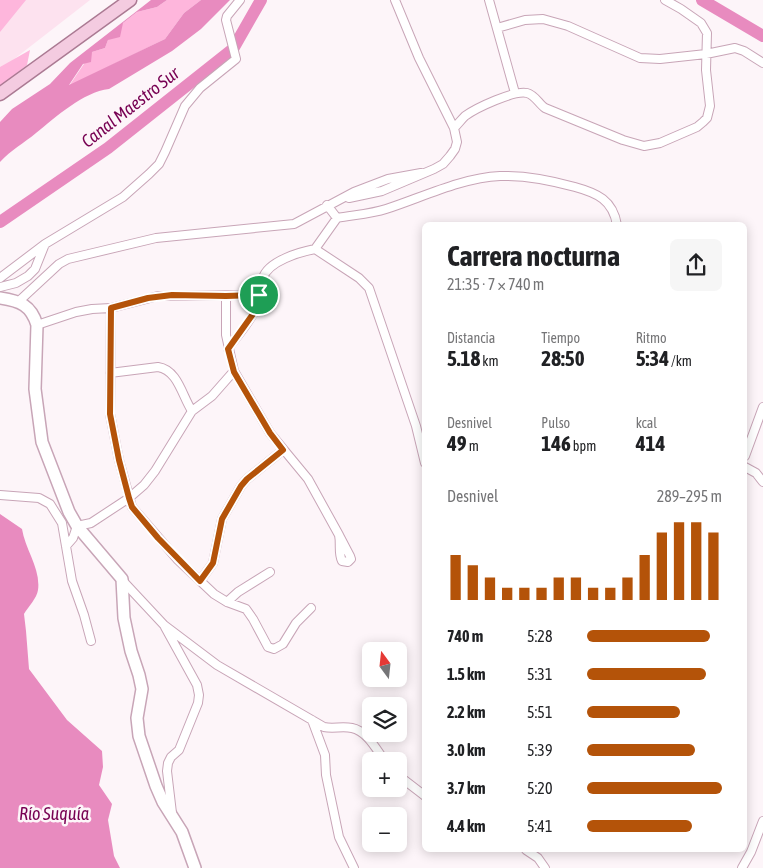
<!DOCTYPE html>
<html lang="es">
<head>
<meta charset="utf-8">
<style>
  body { margin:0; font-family:"Asap Condensed",sans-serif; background:#f6f6f6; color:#202124; height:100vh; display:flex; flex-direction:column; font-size:19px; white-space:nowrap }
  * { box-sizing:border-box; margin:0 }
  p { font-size:16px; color:#757577 }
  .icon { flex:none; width:28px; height:28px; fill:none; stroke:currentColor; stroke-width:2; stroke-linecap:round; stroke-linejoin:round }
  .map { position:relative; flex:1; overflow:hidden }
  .details { position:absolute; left:422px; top:222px; width:325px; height:630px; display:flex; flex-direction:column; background:#fff; border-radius:8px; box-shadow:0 2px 12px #0003 }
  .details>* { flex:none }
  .needle { width:32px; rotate:345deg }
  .buttons { position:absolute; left:362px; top:642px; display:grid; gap:10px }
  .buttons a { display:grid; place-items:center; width:45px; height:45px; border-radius:8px; background:#fff; box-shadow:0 2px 12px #0003; font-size:25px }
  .pin { position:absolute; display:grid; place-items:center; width:42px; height:42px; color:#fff; margin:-21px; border:2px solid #fff; border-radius:50%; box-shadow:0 1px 5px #0007 }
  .round { display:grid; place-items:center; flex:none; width:52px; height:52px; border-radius:8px; background:#f6f6f6 }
  .headline { display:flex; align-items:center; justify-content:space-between; height:85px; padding:0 25px }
  h1 { font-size:28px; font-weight:700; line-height:38px }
  .figures { display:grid; grid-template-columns:repeat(3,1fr); gap:8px; height:85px; padding:5px 25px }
  .figures div { display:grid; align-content:center }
  .figures b { font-size:21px; font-weight:700 }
  .figures small { font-size:14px; font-weight:400 }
  .figures p { font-size:14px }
  .chart { height:140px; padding:10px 25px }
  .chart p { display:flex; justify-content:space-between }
  .chart svg { width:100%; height:90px; margin-top:5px; stroke:#b45309; stroke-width:6 }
  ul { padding:0 25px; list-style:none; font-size:16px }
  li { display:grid; grid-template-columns:80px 60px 1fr; align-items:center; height:38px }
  li i { height:12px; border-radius:6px; background:#b45309 }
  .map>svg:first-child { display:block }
  .built { fill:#fde2ef }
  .green { fill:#feb6dc }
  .water { fill:#e88bbf }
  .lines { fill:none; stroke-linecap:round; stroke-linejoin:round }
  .river { stroke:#e88bbf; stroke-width:12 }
  .street-casing { stroke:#c8a5b7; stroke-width:10 }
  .secondary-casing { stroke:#c8a5b7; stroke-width:14 }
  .primary-casing { stroke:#ab7a93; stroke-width:15 }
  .street { stroke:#fff; stroke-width:8 }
  .secondary { stroke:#fff; stroke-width:11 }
  .primary { stroke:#f4cbe0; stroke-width:12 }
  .route-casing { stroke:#fff; stroke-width:10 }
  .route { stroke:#b45309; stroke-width:6 }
  .labels { text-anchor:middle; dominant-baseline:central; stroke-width:5; stroke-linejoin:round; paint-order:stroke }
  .water-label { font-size:18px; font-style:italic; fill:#770052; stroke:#fdf5f9 }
</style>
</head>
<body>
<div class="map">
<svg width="763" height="868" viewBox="0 0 763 868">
  <rect width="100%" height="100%" fill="#fdf5f9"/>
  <!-- built -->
  <path class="built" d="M11,0H90L0,70V15Z"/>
  <!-- green -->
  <path class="green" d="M0,0H26L0,32Z
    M167,0H201L184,13L165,39L69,86L92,52L105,48L108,40L123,23L137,12L157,7Z
    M30,50L27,65L0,87V67Z"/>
  <!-- water -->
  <path class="water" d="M151,0H167L157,7L137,12L123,23L120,37L108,40L105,48L92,52L91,62L83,64L69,85L165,39L184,13L201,0H230L201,29L172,51L109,89C83,92 56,117 36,133C24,143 11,150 0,162V122L12,109L50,84L70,63Z
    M0,514L22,529C25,549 41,569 38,590C37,598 28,607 24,614L26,631L29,669L67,720L102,751L103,767L99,785L112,804L108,820L114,856L120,868H0Z"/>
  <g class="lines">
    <!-- river -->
    <path class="river" d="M702,0L763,36
      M0,222L108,148L233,49L261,0"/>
    <defs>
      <path id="street" d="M489,0L515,93
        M497,28L525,20L543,19L568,26L640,58L660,59L706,54L735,48L744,51L763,63
        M454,128C458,124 461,120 465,116C476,108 514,90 527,93C535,95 539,104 545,108L623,140L644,146L660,143L697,127L703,122L707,118L710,106L706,70L707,33L701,23L681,9L665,0
        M349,198L382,191L434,169L443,164L450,156L455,149L457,142L454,128L419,58L395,0
        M327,205L337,218C353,215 371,214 386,209C423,197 461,178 500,176C526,175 550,180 575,187C597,193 613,200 617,225
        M315,249L337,218
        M0,278L45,244
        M0,287L16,283L28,276L35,269L45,244L123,197L149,174L159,164L165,152L185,106L200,88L236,59L226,20L227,16L240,0
        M226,296V335L234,371L270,433L308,479L339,535C341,544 338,553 342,561L348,562L351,559L350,556L339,535
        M18,302L59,264L68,259L156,238L294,224L354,192L388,179L421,173
        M111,308L110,414L119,460L132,507L177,559L214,594L227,602L246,609L253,619L268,647L274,649L283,644L296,623L311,608
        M37,325L76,312L92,309L111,308L158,296L259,295
        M228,349C236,337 251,321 256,308C260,298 260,287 263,278C268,261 300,252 315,249L359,278L369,288L416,426L425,463
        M110,373L158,367C178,370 182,396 192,411
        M745,456L763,407
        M745,467L756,473L763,482
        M0,495L39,498L50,504L62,523L72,581L84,615L91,641
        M66,546L73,538L77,526L91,523L129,498L144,485L155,471L192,411L212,396L234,371
        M122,580L164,625L217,665L324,727C333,729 342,726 352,728C367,731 376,749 385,761
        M200,581L213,563L222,519L241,486L247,479L283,450
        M227,602L238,592L270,572
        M165,627L197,685L199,695L198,703L179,750L171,757L168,763L167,771L172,813
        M312,720L325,755L326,775L339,837L354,868
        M399,776L425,796
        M526,850L538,858L545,868
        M742,868L751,852L763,821"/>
      <path id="secondary" d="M0,298C20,301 31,305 37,325L35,389L42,442L69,512L77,526L122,579L124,618L131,651L139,675L142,689L137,718L139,736L156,786L163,802L182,832L195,868"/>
      <path id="primary" d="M0,94L130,0"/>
    </defs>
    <!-- street casing -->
    <use href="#street" class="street-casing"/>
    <!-- secondary casing -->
    <use href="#secondary" class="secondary-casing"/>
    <!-- primary casing -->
    <use href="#primary" class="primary-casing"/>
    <!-- street -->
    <use href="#street" class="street"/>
    <!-- secondary -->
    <use href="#secondary" class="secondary"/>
    <!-- primary -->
    <use href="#primary" class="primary"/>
  </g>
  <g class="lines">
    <defs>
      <path id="route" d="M172,295L226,296L259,295L253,314L228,349L234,372L270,433L283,450L247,479L241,486L222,519L213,563L200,581L158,538L132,507L129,498L119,460L110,414L111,308L148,298Z"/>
    </defs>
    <!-- route casing -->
    <use href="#route" class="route-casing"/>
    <!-- route -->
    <use href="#route" class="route"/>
  </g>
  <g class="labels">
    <!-- water labels -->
    <g class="water-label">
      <text transform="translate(130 107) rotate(-38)">Canal Maestro Sur</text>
      <text x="54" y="813">Río Suquía</text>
    </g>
  </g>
</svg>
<div class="buttons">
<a><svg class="needle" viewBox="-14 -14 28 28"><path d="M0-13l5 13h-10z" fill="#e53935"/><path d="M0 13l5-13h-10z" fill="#757577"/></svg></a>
<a><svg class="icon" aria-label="layers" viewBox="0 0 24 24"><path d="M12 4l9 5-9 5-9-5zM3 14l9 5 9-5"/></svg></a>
<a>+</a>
<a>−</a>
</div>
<div class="pin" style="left:259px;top:295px;background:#1e9e55"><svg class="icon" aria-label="arrive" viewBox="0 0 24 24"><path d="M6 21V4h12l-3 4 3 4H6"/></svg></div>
<section class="details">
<div class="headline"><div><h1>Carrera nocturna</h1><p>21:35 · 7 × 740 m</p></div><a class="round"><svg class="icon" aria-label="share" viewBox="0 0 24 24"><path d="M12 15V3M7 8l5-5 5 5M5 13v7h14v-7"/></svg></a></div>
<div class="figures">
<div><p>Distancia</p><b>5.18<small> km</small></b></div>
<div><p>Tiempo</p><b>28:50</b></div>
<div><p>Ritmo</p><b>5:34<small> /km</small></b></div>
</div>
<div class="figures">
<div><p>Desnivel</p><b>49<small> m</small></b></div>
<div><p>Pulso</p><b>146<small> bpm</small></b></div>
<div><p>kcal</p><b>414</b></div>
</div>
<div class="chart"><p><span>Desnivel</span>289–295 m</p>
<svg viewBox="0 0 160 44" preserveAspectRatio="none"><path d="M5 44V22M15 44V27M25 44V33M35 44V38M45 44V38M55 44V38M65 44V33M75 44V33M85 44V38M95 44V38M105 44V33M115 44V22M125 44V11M135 44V6M145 44V6M155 44V11"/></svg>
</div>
<ul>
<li><b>740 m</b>5:28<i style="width:91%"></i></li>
<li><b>1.5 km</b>5:31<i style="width:88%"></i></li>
<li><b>2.2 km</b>5:51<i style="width:69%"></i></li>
<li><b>3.0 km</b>5:39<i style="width:80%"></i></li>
<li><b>3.7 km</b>5:20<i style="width:100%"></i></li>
<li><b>4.4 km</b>5:41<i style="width:78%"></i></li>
</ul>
</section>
</div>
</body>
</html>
